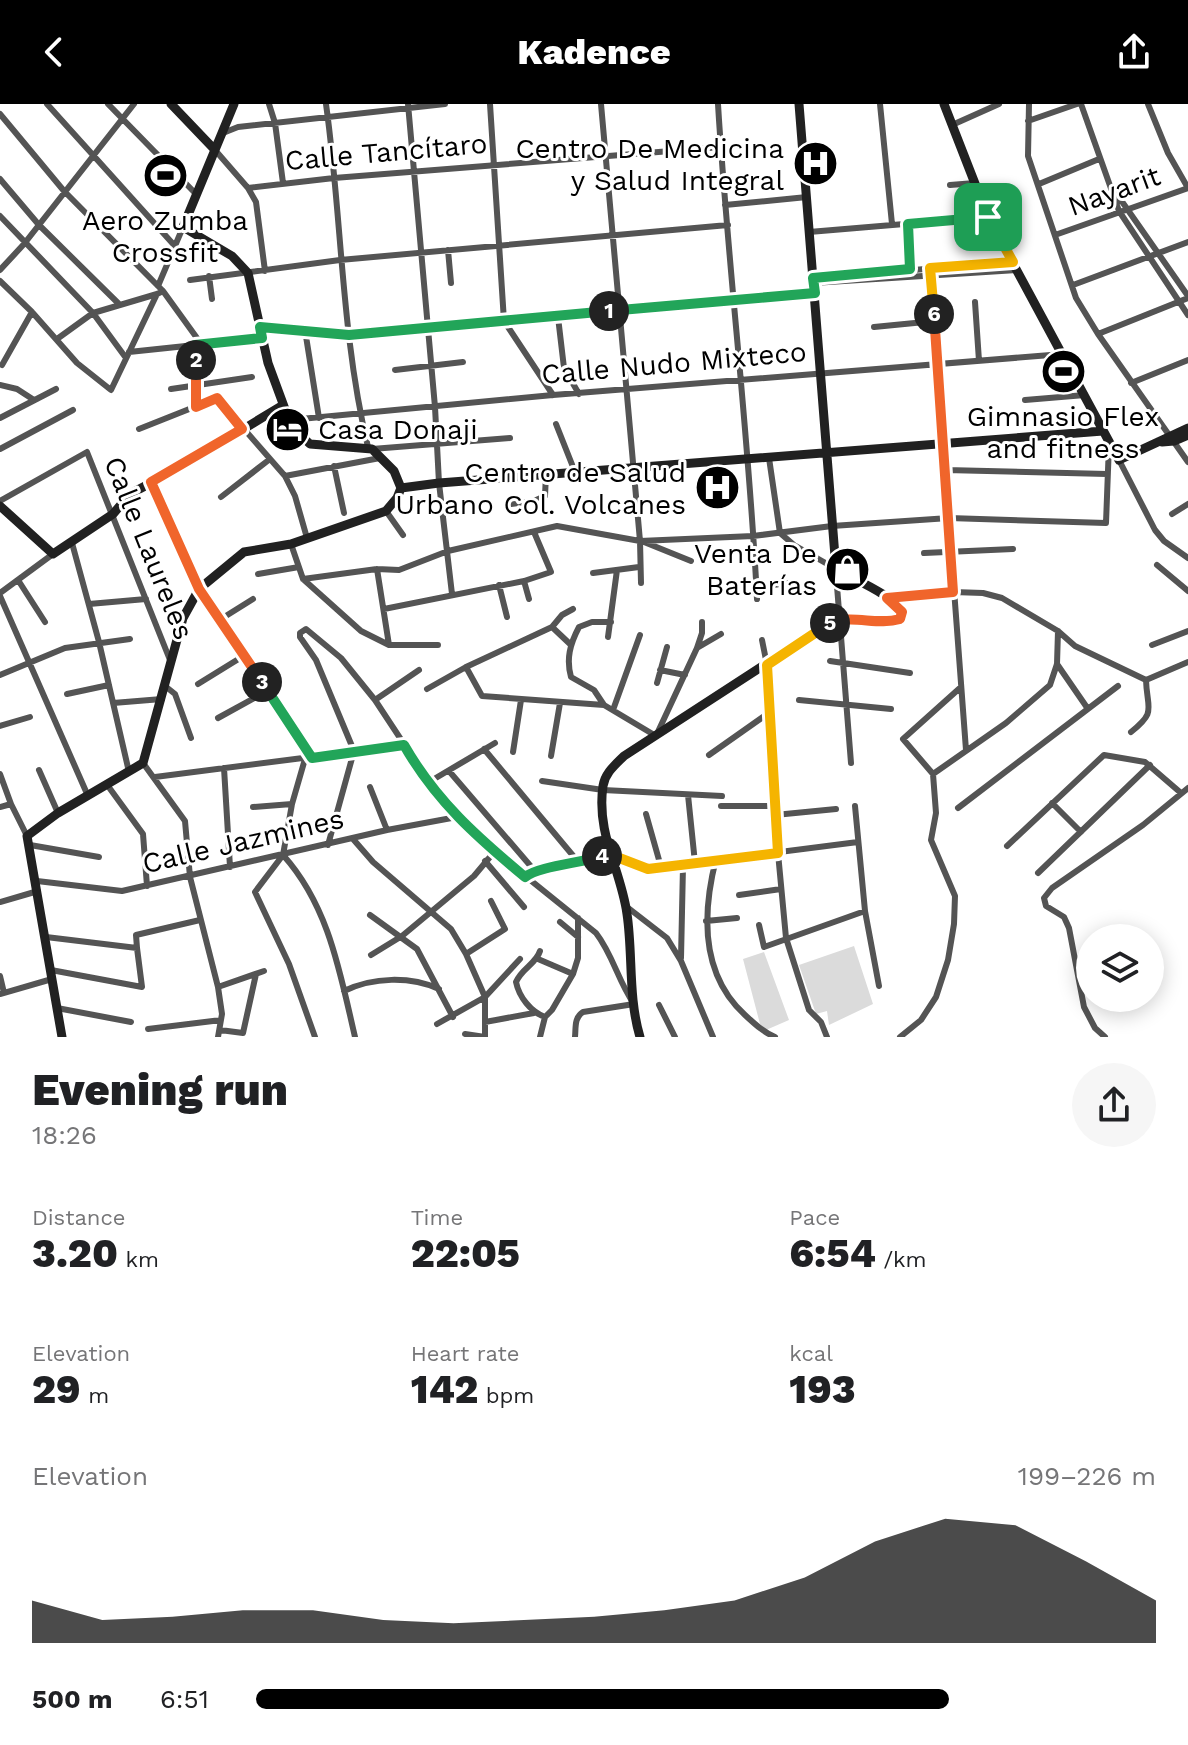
<!DOCTYPE html>
<html lang="en">
<head>
<meta charset="utf-8">
<style>
  body { margin:0; font-family:"Work Sans",sans-serif; background:#f6f6f6; color:#202124; height:100vh; display:flex; flex-direction:column; font-size:30px; white-space:nowrap }
  * { box-sizing:border-box; margin:0 }
  p { font-size:26px; color:#757577 }
  .icon { flex:none; width:44px; height:44px; fill:none; stroke:currentColor; stroke-width:2; stroke-linecap:round; stroke-linejoin:round }
  .map { position:relative; height:933px; overflow:hidden }
  .details { display:flex; flex-direction:column; background:#fff; flex:1 }
  .details>* { flex:none }
  .tools { position:absolute; left:1076px; top:820px; display:grid; gap:16px }
  .tools a { display:grid; place-items:center; width:88px; height:88px; border-radius:50%; background:#fff; box-shadow:0 4px 20px #0003; font-size:40px }
  .pin { position:absolute; display:grid; place-items:center; width:68px; height:68px; color:#fff; margin:-34px; border-radius:16px; box-shadow:0 4px 12px #0006 }
  .km { position:absolute; width:40px; height:40px; margin:-20px; border-radius:50%; background:#222; color:#fff; font-size:22px; line-height:40px; text-align:center }
  .round { display:grid; place-items:center; flex:none; width:84px; height:84px; border-radius:42px; background:#f6f6f6 }
  .headline { display:flex; align-items:center; justify-content:space-between; height:136px; padding:0 32px }
  h1 { font-size:44px; font-weight:800; line-height:60px }
  .figures { display:grid; grid-template-columns:repeat(3,1fr); gap:12px; height:136px; padding:8px 32px }
  .figures div { display:grid; align-content:center }
  .figures b { font-size:40px; font-weight:800 }
  .figures small { font-size:22px; font-weight:400 }
  .figures p { font-size:22px }
  .chart { height:224px; padding:16px 32px }
  .chart p { display:flex; justify-content:space-between }
  .chart svg { width:100%; height:144px; margin-top:8px; fill:#000; opacity:.7 }
  ul { padding:0 32px; list-style:none; font-size:26px }
  li { display:grid; grid-template-columns:128px 96px 1fr; align-items:center; height:60px }
  li i { height:20px; border-radius:10px; background:#000 }
  header { display:flex; justify-content:space-between; align-items:center; height:104px; padding:0 32px; background:#000; color:#fff; font-size:36px; font-weight:800 }
  .map>svg:first-child { display:block }
  .green { fill:#dbdbdb }
  .lines { fill:none; stroke-linecap:round; stroke-linejoin:round }
  .street { stroke:#545454; stroke-width:6 }
  .secondary { stroke:#212121; stroke-width:9 }
  .split-1-casing { stroke:#fff; stroke-width:16 }
  .split-2-casing { stroke:#fff; stroke-width:16 }
  .split-3-casing { stroke:#fff; stroke-width:16 }
  .split-4-casing { stroke:#fff; stroke-width:16 }
  .split-5-casing { stroke:#fff; stroke-width:16 }
  .split-6-casing { stroke:#fff; stroke-width:16 }
  .split-7-casing { stroke:#fff; stroke-width:16 }
  .split-1 { stroke:#22a559; stroke-width:10 }
  .split-2 { stroke:#22a559; stroke-width:10 }
  .split-3 { stroke:#f0652b; stroke-width:10 }
  .split-4 { stroke:#22a559; stroke-width:10 }
  .split-5 { stroke:#f5b400; stroke-width:10 }
  .split-6 { stroke:#f0652b; stroke-width:10 }
  .split-7 { stroke:#f5b400; stroke-width:10 }
  .labels { text-anchor:middle; dominant-baseline:central; stroke-width:6; stroke-linejoin:round; paint-order:stroke }
  .poi-label { font-size:28px; fill:#000; stroke:#fff; text-anchor:end }
  .street-label { font-size:28px; fill:#000; stroke:#fff }
</style>
</head>
<body>
<header><svg class="icon" aria-label="back" viewBox="0 0 24 24"><path d="M15 5l-7 7 7 7"/></svg>Kadence<svg class="icon" aria-label="share" viewBox="0 0 24 24"><path d="M12 15V3M7 8l5-5 5 5M5 13v7h14v-7"/></svg></header>
<div class="map">
<svg width="1188" height="933" viewBox="0 0 1188 933">
  <rect width="100%" height="100%" fill="#fff"/>
  <!-- green -->
  <path class="green" d="M854,842L873,900L829,921L827,907L816,910L799,861Z
    M764,848L789,916L766,926L760,920L743,855Z"/>
  <g class="lines">
    <!-- street -->
    <path class="street" d="M47,0L174,141
      M108,0L197,91
      M269,0L275,19L283,79
      M326,0C342,114 341,231 368,343
      M408,0L435,303L439,379L452,490
      M490,0L504,217L553,291
      M601,0L640,437L641,479
      M718,0C728,165 749,330 757,495
      M880,0L892,120
      M1029,0L1028,52L1076,194L1098,230L1188,358
      M1081,0L1119,107L1188,211
      M1148,0L1168,49L1188,84
      M0,10L64,87L163,187L202,241
      M1028,17L1077,0
      M952,21L999,0
      M223,29L238,23L445,0
      M215,46L248,84L256,98L265,167
      M0,75L39,121L120,201
      M1039,80L1099,55
      M950,81L975,79
      M248,84L334,74L721,43
      M1116,89L1188,192
      M725,101L807,93
      M0,112L93,209L126,254
      M908,120L910,169
      M809,128L988,113
      M1055,131L1188,84
      M448,146L451,179
      M930,164L966,646
      M0,166L24,140L134,0
      M209,172L212,195
      M813,174L1013,158
      M190,176L340,156L728,121
      M0,177L32,208L77,259L111,286L157,190L163,187
      M813,179L1017,166
      M1073,181L1188,138
      M158,182L183,123
      M975,198L979,257
      M558,213L564,264L579,290
      M260,223L349,231L815,189
      M874,223L935,217
      M305,226L319,314
      M1098,230L1188,194
      M57,235L93,209L157,190
      M195,241L196,303
      M129,248L262,234
      M2,261L32,208
      M395,266L463,258
      M1131,279L1188,256
      M0,281L17,285L34,296
      M171,285L252,273
      M1025,296L1085,291
      M0,314L56,285
      M290,316L553,291L1063,250
      M556,320L575,368
      M139,325L217,294L285,372L295,392L307,434
      M0,345L73,306
      M372,345L510,334
      M769,354L780,429L794,441L836,465
      M1119,356L1155,426L1164,437L1188,454
      M334,362L344,409
      M946,366L1107,370
      M285,372L380,354
      M151,378L199,485L312,654
      M221,393L270,355
      M0,397L87,348L170,556
      M511,400L534,397L545,392L546,370
      M386,407L403,431
      M1172,410L1188,400
      M644,438L691,457
      M72,439L99,538L129,668
      M291,440L303,475L361,527L389,541H438
      M924,449L1013,445
      M1157,461L1188,487
      M377,465L389,541
      M593,469L639,463
      M258,470L299,463
      M832,472L837,482L851,659
      M303,475L377,465L399,466L448,447L557,422L640,437L753,432L832,422L949,414L1106,419L1109,340
      M18,476L45,518
      M524,477L529,495
      M499,481L507,513
      M756,483L790,479
      M0,489L53,450
      M0,492L88,692
      M887,494L953,488L983,489L1002,494L1058,527L1075,542L1146,576
      M89,500L146,495
      M384,505L524,477L551,468L534,428
      M221,515L253,495
      M552,523L570,540
      M608,533L617,466
      M762,536L767,561L778,749L786,834L809,906L821,918L827,933
      M1152,541L1188,527
      M697,544L721,530
      M830,557L910,569
      M1057,560L1088,605
      M466,563L482,592L604,601L656,632L697,544L702,529V518
      M660,566L685,571
      M0,571L65,544L130,535
      M1146,576L1188,558
      M657,579L667,543
      M198,580L245,551
      M165,582L175,590L191,634
      M961,583L903,635L933,670L1006,619L1050,581L1057,560L1058,527
      M427,585L466,563L552,523L562,511L573,505
      M67,590L109,581
      M375,596L419,566
      M799,596L891,605
      M113,599L162,595
      M604,601L594,586L571,573C566,555 570,540 579,523L592,518H611
      M613,606L640,531
      M218,614L267,587
      M0,622L30,613
      M1131,628C1157,607 1147,606 1146,576
      M484,645L580,760
      M513,648L521,596
      M709,651L770,608
      M551,652L560,599
      M305,655L292,700L283,751L255,788L289,860L315,933
      M143,659L185,717L190,773L218,883L222,910L218,933
      M224,664L230,763
      M39,666L58,709
      M449,667L534,766
      M0,670L11,700
      M155,673L404,641
      M542,677L603,686L722,692
      M429,678L495,639
      M108,682L143,730L147,782
      M370,683L387,726
      M688,691L695,759
      M1052,699L1081,728
      M721,702H775
      M855,702L865,807L879,882
      M0,703L11,700L27,732
      M253,703L292,700
      M958,704L1118,582
      M646,710L661,763
      M775,711L836,705
      M353,735L373,758L451,825L466,850L485,893V933
      M30,741L99,753
      M328,741L354,647L316,556L300,533V529L306,525L341,554L375,596L429,678L473,730L596,829C613,851 618,877 634,900L583,908C574,914 576,923 575,933
      M1007,742L1104,651L1145,658L1181,689
      M283,751C329,802 340,869 355,933
      M716,755C702,810 700,870 745,911C755,920 763,928 775,933
      M485,757L524,803
      M1038,769L1150,661
      M525,773L534,766L580,760L609,750L648,765L858,738
      M37,777L122,787L387,726L457,713
      M739,791L781,785
      M0,798L38,787
      M627,803L667,834L681,857L713,933
      M370,811L417,845L453,913
      M706,817L737,814
      M560,818L578,833
      M759,821L764,843L865,807
      M46,833L137,844L136,831L200,816
      M540,847C536,860 522,864 516,878C519,893 531,908 545,913
      M466,850L505,825L491,797
      M371,851L402,832L474,772L495,747
      M681,854L683,762
      M538,855L573,870
      M51,866L142,883L137,844
      M0,872L4,889
      M218,883L264,867
      M344,887C373,873 410,872 439,885
      M0,890L52,875
      M659,901L675,933
      M57,904L131,918
      M485,918L534,909
      M437,920L485,893L520,855
      M148,925L221,916
      M220,926L243,929L256,870
      M465,930L485,933
      M540,933L545,913L552,906L573,870L578,854V814
      M900,933L921,916L936,893L948,856L954,820L955,792L931,736L936,709L933,670
      M1105,933L1095,924L1084,903L1069,824L1064,813L1046,802L1044,794L1052,784L1143,721L1188,684"/>
    <!-- secondary -->
    <path class="secondary" d="M171,0L215,46
      M944,0L988,113L1119,356L1188,324
      M1162,338L1174,337L1188,331
      M401,384L439,379L1103,327
      M0,402L53,450L113,410L130,390L181,363L283,301
      M62,933L27,732L58,709L143,659L183,514L199,485L244,448L291,440L386,407L397,394L401,384L394,367L372,345L310,340L299,330L289,316L268,259L248,169L232,152L183,123L234,0
      M640,933C628,893 633,850 627,810C621,766 596,730 603,682C605,669 615,661 624,652L826,521C850,508 885,526 903,511C897,492 853,475 836,465L799,0"/>
  </g>
  <g class="lines">
    <defs>
      <path id="split-1" d="M609,207L815,189L813,174L910,165L908,120L988,113"/>
      <path id="split-2" d="M196,256L195,241L262,234L260,223L349,231L609,207"/>
      <path id="split-3" d="M196,256V303L217,294L242,325L151,378L199,485L262,578"/>
      <path id="split-4" d="M262,578L312,654L404,641C436,697 477,733 525,773C539,762 582,759 602,752"/>
      <path id="split-5" d="M602,752L609,750L648,765L778,749L767,561L830,519"/>
      <path id="split-6" d="M830,519C853,510 877,522 900,515L902,508L887,494L953,488L934,210"/>
      <path id="split-7" d="M934,210L930,164L1013,158L988,113"/>
    </defs>
    <!-- split-1 casing -->
    <use href="#split-1" class="split-1-casing"/>
    <!-- split-2 casing -->
    <use href="#split-2" class="split-2-casing"/>
    <!-- split-3 casing -->
    <use href="#split-3" class="split-3-casing"/>
    <!-- split-4 casing -->
    <use href="#split-4" class="split-4-casing"/>
    <!-- split-5 casing -->
    <use href="#split-5" class="split-5-casing"/>
    <!-- split-6 casing -->
    <use href="#split-6" class="split-6-casing"/>
    <!-- split-7 casing -->
    <use href="#split-7" class="split-7-casing"/>
    <!-- split-1 -->
    <use href="#split-1" class="split-1"/>
    <!-- split-2 -->
    <use href="#split-2" class="split-2"/>
    <!-- split-3 -->
    <use href="#split-3" class="split-3"/>
    <!-- split-4 -->
    <use href="#split-4" class="split-4"/>
    <!-- split-5 -->
    <use href="#split-5" class="split-5"/>
    <!-- split-6 -->
    <use href="#split-6" class="split-6"/>
    <!-- split-7 -->
    <use href="#split-7" class="split-7"/>
  </g>
  <!-- icons -->
  <defs>
    <symbol id="hospital-disc" viewBox="-11 -11 22 22"><circle r="9.5" fill="#000" stroke="#fff"/><path d="M-5-5h3v3.5h4V-5h3V5h-3V1.5h-4V5h-3Z" fill="#fff"/></symbol>
    <symbol id="stadium-disc" viewBox="-11 -11 22 22"><circle r="9.5" fill="#000" stroke="#fff"/><path d="M0-5a6.5 5 0 1 0 0 10a6.5 5 0 1 0 0-10ZM-3.5-1.8h7v3.6h-7Z" fill="#fff"/></symbol>
    <symbol id="hotel-disc" viewBox="-11 -11 22 22"><circle r="9.5" fill="#000" stroke="#fff"/><path d="M-6-4.5h1.5V1H6V5H4.5V3h-9V5H-6ZM-4 0a1.8 1.8 0 1 1 3.6 0ZM.5 0V-2.5h3Q6-2.5 6 0Z" fill="#fff"/></symbol>
    <symbol id="shop-disc" viewBox="-11 -11 22 22"><circle r="9.5" fill="#000" stroke="#fff"/><path d="M-5-2.5h2.3a2.7 3.5 0 0 1 5.4 0H5L5.5 6h-11ZM-1.5-2.5h3a1.5 2.3 0 0 0-3 0Z" fill="#fff"/></symbol>
  </defs>
  <g fill-rule="evenodd">
    <use href="#hospital-disc" x="790" y="34" width="51" height="51"/>
    <use href="#stadium-disc" x="140" y="46" width="51" height="51"/>
    <use href="#stadium-disc" x="1038" y="242" width="51" height="51"/>
    <use href="#hotel-disc" x="262" y="300" width="51" height="51"/>
    <use href="#hospital-disc" x="692" y="358" width="51" height="51"/>
    <use href="#shop-disc" x="822" y="440" width="51" height="51"/>
  </g>
  <g class="labels">
    <!-- poi labels -->
    <g class="poi-label">
      <text x="784" y="44">Centro De Medicina<tspan x="784" dy="32">y Salud Integral</tspan></text>
      <text x="165" y="116" text-anchor="middle">Aero Zumba<tspan x="165" dy="32">Crossfit</tspan></text>
      <text x="1063" y="312" text-anchor="middle">Gimnasio Flex<tspan x="1063" dy="32">and fitness</tspan></text>
      <text x="318" y="325" text-anchor="start">Casa Donaji</text>
      <text x="686" y="368">Centro de Salud<tspan x="686" dy="32">Urbano Col. Volcanes</tspan></text>
      <text x="817" y="449">Venta De<tspan x="817" dy="32">Baterías</tspan></text>
    </g>
    <!-- street labels -->
    <g class="street-label">
      <text transform="translate(386 48) rotate(-5)">Calle Tancítaro</text>
      <text transform="translate(1114 87) rotate(-20)">Nayarit</text>
      <text transform="translate(674 259) rotate(-5)">Calle Nudo Mixteco</text>
      <text transform="translate(149 444) rotate(68)">Calle Laureles</text>
      <text transform="translate(243 737) rotate(-13)">Calle Jazmines</text>
    </g>
  </g>
</svg>
<div class="tools">
<a><svg class="icon" aria-label="layers" viewBox="0 0 24 24"><path d="M12 4l9 5-9 5-9-5zM3 14l9 5 9-5"/></svg></a>
</div>
<div class="pin" style="left:988px;top:113px;background:#1e9e55"><svg class="icon" aria-label="arrive" viewBox="0 0 24 24"><path d="M6 21V4h12l-3 4 3 4H6"/></svg></div>
<b class="km" style="left:609px;top:207px">1</b>
<b class="km" style="left:196px;top:256px">2</b>
<b class="km" style="left:262px;top:578px">3</b>
<b class="km" style="left:602px;top:752px">4</b>
<b class="km" style="left:830px;top:519px">5</b>
<b class="km" style="left:934px;top:210px">6</b>
</div>
<section class="details">
<div class="headline"><div><h1>Evening run</h1><p>18:26</p></div><a class="round"><svg class="icon" aria-label="share" viewBox="0 0 24 24"><path d="M12 15V3M7 8l5-5 5 5M5 13v7h14v-7"/></svg></a></div>
<div class="figures">
<div><p>Distance</p><b>3.20<small> km</small></b></div>
<div><p>Time</p><b>22:05</b></div>
<div><p>Pace</p><b>6:54<small> /km</small></b></div>
</div>
<div class="figures">
<div><p>Elevation</p><b>29<small> m</small></b></div>
<div><p>Heart rate</p><b>142<small> bpm</small></b></div>
<div><p>kcal</p><b>193</b></div>
</div>
<div class="chart"><p><span>Elevation</span>199–226 m</p>
<svg viewBox="0 0 160 44" preserveAspectRatio="none"><path d="M0 44V31L10 37L20 36L30 34L40 34L50 37L60 38L70 37L80 36L90 34L100 31L110 24L120 13L130 6L140 8L150 19L160 31V44z"/></svg>
</div>
<ul>
<li><b>500 m</b>6:51<i style="width:77%"></i></li>
</ul>
</section>
</body>
</html>
